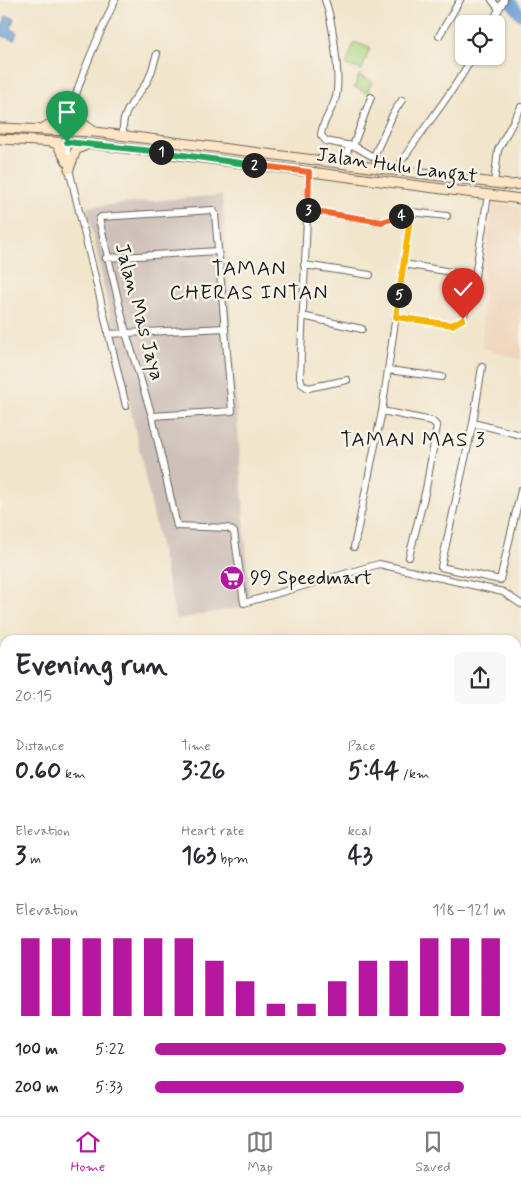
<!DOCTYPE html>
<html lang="en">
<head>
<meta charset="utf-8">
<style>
  body { margin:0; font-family:Mynerve,sans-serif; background:#f7f7f7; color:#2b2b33; height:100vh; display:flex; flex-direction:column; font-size:19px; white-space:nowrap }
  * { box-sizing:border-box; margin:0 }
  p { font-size:16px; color:#7c7c81 }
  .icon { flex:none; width:28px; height:28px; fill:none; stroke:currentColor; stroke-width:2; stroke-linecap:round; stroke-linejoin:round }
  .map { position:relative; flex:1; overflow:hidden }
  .sheet { position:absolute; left:0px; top:635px; width:521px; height:481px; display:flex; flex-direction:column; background:#fff; border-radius:15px 15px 0 0; box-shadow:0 1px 4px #0004 }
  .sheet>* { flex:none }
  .fabs { position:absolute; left:455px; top:15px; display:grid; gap:10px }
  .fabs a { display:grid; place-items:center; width:50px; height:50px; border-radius:8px; background:#fff; box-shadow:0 1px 4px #0004; font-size:25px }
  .pin { position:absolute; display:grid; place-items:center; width:42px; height:42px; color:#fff; margin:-51px -21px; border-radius:50% 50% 50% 0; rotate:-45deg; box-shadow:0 0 5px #0007 }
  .pin .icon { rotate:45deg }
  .km { position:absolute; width:25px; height:25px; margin:-12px; border-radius:50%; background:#222; color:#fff; font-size:14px; line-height:25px; text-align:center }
  .round { display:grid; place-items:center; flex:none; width:52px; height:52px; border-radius:8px; background:#f7f7f7 }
  .head { display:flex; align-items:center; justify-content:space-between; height:85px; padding:0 15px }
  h1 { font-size:28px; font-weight:700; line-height:38px }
  .metrics { display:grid; grid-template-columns:repeat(3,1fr); gap:8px; height:85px; padding:5px 15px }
  .metrics div { display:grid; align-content:center }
  .metrics b { font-size:25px; font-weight:700 }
  .metrics small { font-size:14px; font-weight:400 }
  .metrics p { font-size:14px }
  .chart { height:140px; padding:10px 15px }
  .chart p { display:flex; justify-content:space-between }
  .chart svg { width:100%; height:90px; margin-top:5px; stroke:#b5179e; stroke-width:6 }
  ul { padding:0 15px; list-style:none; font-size:16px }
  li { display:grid; grid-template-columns:80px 60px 1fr; align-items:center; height:38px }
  li i { height:12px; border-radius:6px; background:#b5179e }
  .dock { display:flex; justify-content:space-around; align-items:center; height:70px; border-top:1px solid #e1e1e2; background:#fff; font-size:14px; color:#7c7c81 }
  .dock a { display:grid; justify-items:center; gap:2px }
  .dock .current { color:#b5179e }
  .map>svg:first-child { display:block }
  .built { fill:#f0d5bc }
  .industrial { fill:#cec1b9 }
  .green { fill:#acd580; stroke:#64784e }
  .forest { fill:#89b66e; stroke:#526945 }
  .water { fill:#6e9ed8; stroke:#455d7a }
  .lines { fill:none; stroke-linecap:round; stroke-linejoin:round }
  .river { stroke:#6e9ed8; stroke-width:11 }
  .minor-casing { stroke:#676259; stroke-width:8 }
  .tertiary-casing { stroke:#676259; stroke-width:11 }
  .secondary-casing { stroke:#676259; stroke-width:11 }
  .minor { stroke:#fff; stroke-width:6 }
  .tertiary { stroke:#fff; stroke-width:9 }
  .secondary { stroke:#fde5c5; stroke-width:9 }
  .split-1-casing { stroke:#fff; stroke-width:10 }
  .split-2-casing { stroke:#fff; stroke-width:10 }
  .split-3-casing { stroke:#fff; stroke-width:10 }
  .split-4-casing { stroke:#fff; stroke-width:10 }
  .split-5-casing { stroke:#fff; stroke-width:10 }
  .split-6-casing { stroke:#fff; stroke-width:10 }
  .split-1 { stroke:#22a559; stroke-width:6 }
  .split-2 { stroke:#22a559; stroke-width:6 }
  .split-3 { stroke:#f0652b; stroke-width:6 }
  .split-4 { stroke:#f0652b; stroke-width:6 }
  .split-5 { stroke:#f5b400; stroke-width:6 }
  .split-6 { stroke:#f5b400; stroke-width:6 }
  .labels { text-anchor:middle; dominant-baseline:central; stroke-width:5; stroke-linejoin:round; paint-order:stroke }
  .street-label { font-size:20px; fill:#1c1c1c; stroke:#f7f3e8 }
  .poi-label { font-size:20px; fill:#1c1c1c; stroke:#f7f3e8; text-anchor:start }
  .neighbourhood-label { font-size:21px; letter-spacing:1px; fill:#1c1c1c; stroke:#f7f3e8 }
</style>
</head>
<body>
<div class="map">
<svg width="521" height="1116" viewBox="0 0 521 1116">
  <rect width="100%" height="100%" fill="#f7f3e8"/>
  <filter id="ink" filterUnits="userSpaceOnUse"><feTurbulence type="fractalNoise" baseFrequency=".02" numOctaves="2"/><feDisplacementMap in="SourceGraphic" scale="10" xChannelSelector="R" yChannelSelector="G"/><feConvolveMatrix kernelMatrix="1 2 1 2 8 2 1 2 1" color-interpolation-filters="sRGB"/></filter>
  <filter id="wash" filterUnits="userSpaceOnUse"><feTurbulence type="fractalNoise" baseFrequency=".0096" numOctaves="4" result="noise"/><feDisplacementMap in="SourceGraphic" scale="20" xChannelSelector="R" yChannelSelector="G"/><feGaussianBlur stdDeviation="1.12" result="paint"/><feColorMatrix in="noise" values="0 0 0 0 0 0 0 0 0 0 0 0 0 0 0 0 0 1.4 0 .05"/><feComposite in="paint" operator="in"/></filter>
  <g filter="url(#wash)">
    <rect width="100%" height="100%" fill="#f1e5cb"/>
    <!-- built -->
    <path class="built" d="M493,202L521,207V360L482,348L483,278Z
      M516,1060L521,1069L519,1076L517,1116H433V1111H516Z"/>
    <!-- industrial -->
    <path class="industrial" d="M222,195L249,592L248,606L176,619L87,207Z"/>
    <!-- green -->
    <path class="green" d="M354,42L370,48L362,70L346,65Z
      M359,75L372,82L367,93L354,87Z"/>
    <!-- forest -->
    <path class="forest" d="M521,1074V1116H517L519,1076Z"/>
    <!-- water -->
    <path class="water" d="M6,16L14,18L11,28L17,33L14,40L3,36L1,31Z"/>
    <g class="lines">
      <!-- river -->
      <path class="river" d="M509,0L521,15"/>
    </g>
  </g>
  <g filter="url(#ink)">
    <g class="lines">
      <defs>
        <path id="minor" d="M115,0C93,50 59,113 69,169L126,406
          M325,0C332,19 342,81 335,100C331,112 322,122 321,135L326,141L356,147L396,170C420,131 451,97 473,56
          M492,0L499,9
          M491,24L504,0
          M439,36L460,0
          M124,136C118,114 137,98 148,80C152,72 154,62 157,54
          M353,146L371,97
          M374,156L394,112L402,100
          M345,163L349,145
          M309,172L300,377L302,384L308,388L347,380
          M494,183L498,150L521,107
          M307,210L383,222L411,212L447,216
          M106,258L218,251
          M404,264L475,276
          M304,265L370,275
          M302,316L362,329
          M396,317L452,325L463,319L475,276L488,195
          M108,334L225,328
          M482,367L473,423L441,567L500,580L521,490
          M388,370L442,377
          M382,411L432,421L437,426L426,489L409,557
          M152,416L232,411L215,214L213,210L101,217L99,219L126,333L152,416L177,526L228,528L234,532L244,603L379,564L503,592L521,604
          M473,423L521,435
          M354,547L382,411L411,212
          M516,793L521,780
          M516,827L521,829
          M516,890L521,892
          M0,988L5,998L0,1004
          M0,1048L5,1045
          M0,1093L5,1090
          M174,1116L177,1111"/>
        <path id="tertiary" d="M0,942L5,961
          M214,1111L222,1116
          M228,1111L236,1116"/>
        <path id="secondary" d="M73,104L76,119L92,130
          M45,127L63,117L73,104
          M0,128L95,132L510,185L521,184
          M0,139L92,144L521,199
          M51,142L57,144L68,163
          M69,169L76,150L86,145"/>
      </defs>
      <!-- minor casing -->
      <use href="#minor" class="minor-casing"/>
      <!-- tertiary casing -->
      <use href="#tertiary" class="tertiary-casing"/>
      <!-- secondary casing -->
      <use href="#secondary" class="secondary-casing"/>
      <!-- minor -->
      <use href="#minor" class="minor"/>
      <!-- tertiary -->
      <use href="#tertiary" class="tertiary"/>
      <!-- secondary -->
      <use href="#secondary" class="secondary"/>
    </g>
  </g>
  <g class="lines" filter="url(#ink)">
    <defs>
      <path id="split-1" d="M67,142L161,152"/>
      <path id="split-2" d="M161,152L254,165"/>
      <path id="split-3" d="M254,165L309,172L308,210"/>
      <path id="split-4" d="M308,210L382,222L401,216"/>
      <path id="split-5" d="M399,295L411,212L401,216"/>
      <path id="split-6" d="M399,295L396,317L452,325L463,319"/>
    </defs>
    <!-- split-1 casing -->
    <use href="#split-1" class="split-1-casing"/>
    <!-- split-2 casing -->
    <use href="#split-2" class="split-2-casing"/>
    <!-- split-3 casing -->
    <use href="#split-3" class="split-3-casing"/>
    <!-- split-4 casing -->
    <use href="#split-4" class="split-4-casing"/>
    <!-- split-5 casing -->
    <use href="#split-5" class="split-5-casing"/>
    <!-- split-6 casing -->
    <use href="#split-6" class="split-6-casing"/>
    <!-- split-1 -->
    <use href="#split-1" class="split-1"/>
    <!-- split-2 -->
    <use href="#split-2" class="split-2"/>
    <!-- split-3 -->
    <use href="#split-3" class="split-3"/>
    <!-- split-4 -->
    <use href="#split-4" class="split-4"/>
    <!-- split-5 -->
    <use href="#split-5" class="split-5"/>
    <!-- split-6 -->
    <use href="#split-6" class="split-6"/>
  </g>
  <!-- icons -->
  <defs>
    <symbol id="supermarket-disc" viewBox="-11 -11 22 22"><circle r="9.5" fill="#b5179e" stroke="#f7f3e8"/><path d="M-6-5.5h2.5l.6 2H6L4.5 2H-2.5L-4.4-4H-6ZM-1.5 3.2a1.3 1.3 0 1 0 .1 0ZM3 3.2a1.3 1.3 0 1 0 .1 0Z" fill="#fff"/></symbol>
  </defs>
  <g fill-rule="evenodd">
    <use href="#supermarket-disc" x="218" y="564" width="28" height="28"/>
  </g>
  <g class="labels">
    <!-- street labels -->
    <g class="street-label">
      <text transform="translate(397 166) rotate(8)">Jalan Hulu Langat</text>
      <text transform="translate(139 312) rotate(75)">Jalan Mas Jaya</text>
    </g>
    <!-- poi labels -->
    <g class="poi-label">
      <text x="250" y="578">99 Speedmart</text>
    </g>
    <!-- neighbourhood labels -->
    <g class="neighbourhood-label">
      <text x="249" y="269">TAMAN<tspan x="249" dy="24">CHERAS INTAN</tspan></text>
      <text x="413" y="440">TAMAN MAS 3</text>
    </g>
  </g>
</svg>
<div class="fabs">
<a><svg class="icon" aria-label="locate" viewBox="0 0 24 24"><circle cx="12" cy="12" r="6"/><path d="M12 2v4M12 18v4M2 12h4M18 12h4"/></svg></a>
</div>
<div class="pin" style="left:67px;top:142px;background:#1e9e55"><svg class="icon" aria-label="arrive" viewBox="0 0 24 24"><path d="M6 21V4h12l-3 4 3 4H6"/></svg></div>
<div class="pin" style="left:463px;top:319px;background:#d93025"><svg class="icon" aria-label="check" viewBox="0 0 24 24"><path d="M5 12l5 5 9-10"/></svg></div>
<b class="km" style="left:161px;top:152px">1</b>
<b class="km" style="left:254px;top:165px">2</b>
<b class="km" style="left:308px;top:210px">3</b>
<b class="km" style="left:401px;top:216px">4</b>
<b class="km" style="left:399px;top:295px">5</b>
<section class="sheet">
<div class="head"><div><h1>Evening run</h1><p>20:15</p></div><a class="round"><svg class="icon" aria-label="share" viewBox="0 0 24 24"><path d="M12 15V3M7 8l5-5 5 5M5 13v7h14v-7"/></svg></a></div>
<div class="metrics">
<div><p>Distance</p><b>0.60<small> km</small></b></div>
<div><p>Time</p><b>3:26</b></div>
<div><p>Pace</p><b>5:44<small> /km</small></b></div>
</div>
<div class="metrics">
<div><p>Elevation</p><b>3<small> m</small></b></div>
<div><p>Heart rate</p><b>163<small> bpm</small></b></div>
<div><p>kcal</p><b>43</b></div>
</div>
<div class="chart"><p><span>Elevation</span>118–121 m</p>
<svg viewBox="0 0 160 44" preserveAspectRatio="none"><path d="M5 44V6M15 44V6M25 44V6M35 44V6M45 44V6M55 44V6M65 44V17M75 44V27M85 44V38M95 44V38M105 44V27M115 44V17M125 44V17M135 44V6M145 44V6M155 44V6"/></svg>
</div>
<ul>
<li><b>100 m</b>5:22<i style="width:100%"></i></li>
<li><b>200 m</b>5:33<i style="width:88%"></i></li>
</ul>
</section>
</div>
<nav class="dock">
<a class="current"><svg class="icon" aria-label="home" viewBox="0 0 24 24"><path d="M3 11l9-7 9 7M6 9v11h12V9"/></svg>Home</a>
<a><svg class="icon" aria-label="map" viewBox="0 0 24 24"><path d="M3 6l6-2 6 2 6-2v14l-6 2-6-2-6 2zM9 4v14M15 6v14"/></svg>Map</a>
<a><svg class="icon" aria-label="saved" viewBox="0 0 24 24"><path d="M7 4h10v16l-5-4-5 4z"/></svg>Saved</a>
</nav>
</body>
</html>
